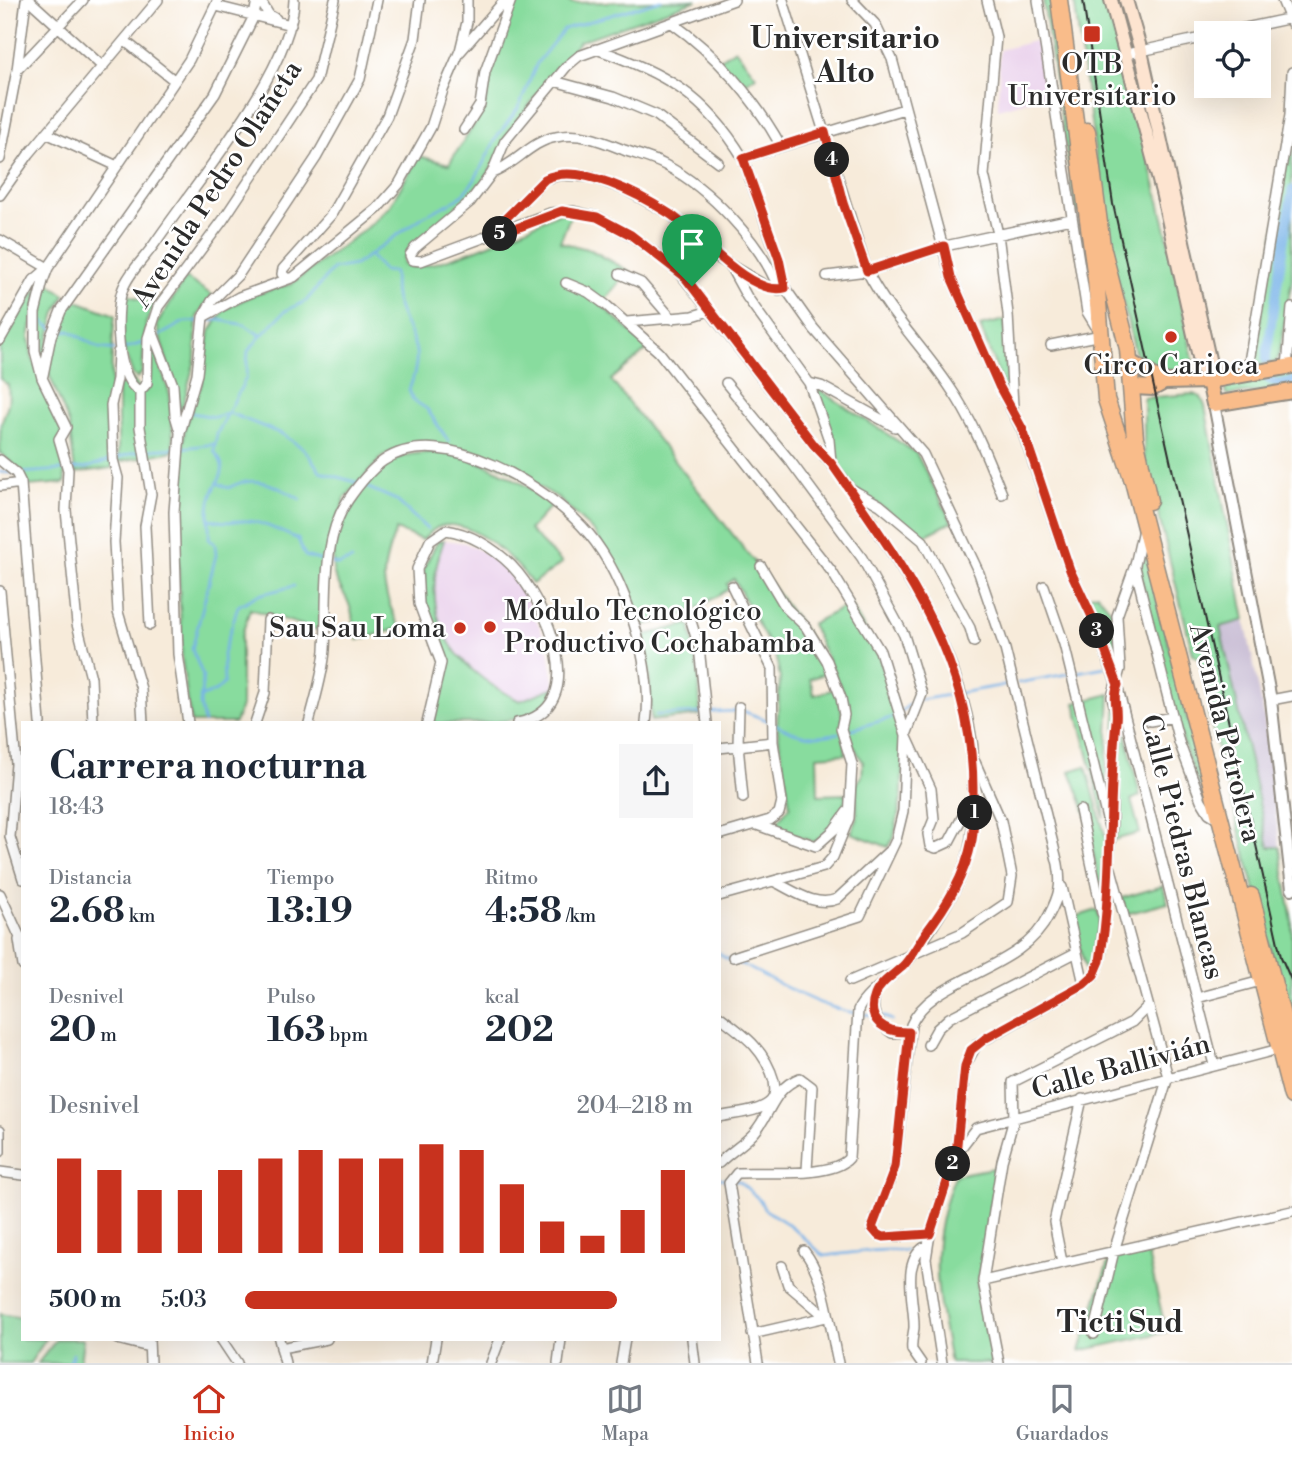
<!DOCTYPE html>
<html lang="es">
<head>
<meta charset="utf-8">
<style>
  body { margin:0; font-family:"Libre Bodoni",serif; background:#f6f6f7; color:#1f2937; height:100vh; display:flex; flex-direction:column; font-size:26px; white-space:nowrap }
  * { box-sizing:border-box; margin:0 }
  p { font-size:23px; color:#747a83 }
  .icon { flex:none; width:38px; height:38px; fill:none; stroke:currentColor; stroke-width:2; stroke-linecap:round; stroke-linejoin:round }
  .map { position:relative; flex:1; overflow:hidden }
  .panel { position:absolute; left:21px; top:721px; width:700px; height:620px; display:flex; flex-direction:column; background:#fff; border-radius:0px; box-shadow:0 7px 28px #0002 }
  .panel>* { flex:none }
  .buttons { position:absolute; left:1194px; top:21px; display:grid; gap:14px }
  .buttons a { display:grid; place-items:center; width:77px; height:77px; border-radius:0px; background:#fff; box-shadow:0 7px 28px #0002; font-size:35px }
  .pin { position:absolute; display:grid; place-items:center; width:60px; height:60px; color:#fff; margin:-72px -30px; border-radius:50% 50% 50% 0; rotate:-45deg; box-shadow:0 0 7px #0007 }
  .pin .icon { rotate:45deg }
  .km { position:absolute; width:35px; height:35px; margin:-18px; border-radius:50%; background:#222; color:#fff; font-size:19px; line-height:35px; text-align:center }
  .round { display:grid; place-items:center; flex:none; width:74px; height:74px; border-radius:0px; background:#f6f6f7 }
  .headline { display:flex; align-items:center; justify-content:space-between; height:119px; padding:0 28px }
  h1 { font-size:38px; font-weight:700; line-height:52px }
  .figures { display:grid; grid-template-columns:repeat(3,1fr); gap:10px; height:119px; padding:7px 28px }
  .figures div { display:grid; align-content:center }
  .figures b { font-size:35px; font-weight:700 }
  .figures small { font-size:19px; font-weight:400 }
  .figures p { font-size:19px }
  .chart { height:196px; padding:14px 28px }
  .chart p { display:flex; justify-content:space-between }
  .chart svg { width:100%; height:126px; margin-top:7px; stroke:#c8321e; stroke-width:6 }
  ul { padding:0 28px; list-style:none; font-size:23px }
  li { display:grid; grid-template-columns:112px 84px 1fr; align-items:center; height:52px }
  li i { height:18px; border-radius:9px; background:#c8321e }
  .tabs { display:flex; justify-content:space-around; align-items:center; height:98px; border-top:2px solid #e0e1e3; background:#fff; font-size:19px; color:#747a83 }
  .tabs a { display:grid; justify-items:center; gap:4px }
  .tabs .selected { color:#c8321e }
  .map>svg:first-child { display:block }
  .built { fill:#ead1ec }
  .industrial { fill:#cabfd6 }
  .green { fill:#88dc9e; stroke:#5a8464; stroke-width:2 }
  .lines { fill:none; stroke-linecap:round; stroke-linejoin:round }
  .stream { stroke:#77b2e8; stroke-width:2.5 }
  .canal { stroke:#77b2e8; stroke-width:9 }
  .minor-casing { stroke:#918b82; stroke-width:12 }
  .tertiary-casing { stroke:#918b82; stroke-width:14 }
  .secondary-casing { stroke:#918b82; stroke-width:16 }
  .primary-casing { stroke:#918b82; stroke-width:18 }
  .trunk-casing { stroke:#918b82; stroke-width:19 }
  .minor { stroke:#fff; stroke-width:9 }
  .tertiary { stroke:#fff; stroke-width:10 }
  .secondary { stroke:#fde4d0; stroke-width:12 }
  .primary { stroke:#f9bc8a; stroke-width:14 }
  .trunk { stroke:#f9bc8a; stroke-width:16 }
  .tram { stroke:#2b2b2b; stroke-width:2 }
  .route-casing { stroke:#fff; stroke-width:14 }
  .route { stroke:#c8321e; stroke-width:9 }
  .poi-dot { fill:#c8321e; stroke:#fff; stroke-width:2.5 }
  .labels { text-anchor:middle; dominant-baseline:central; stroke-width:5; stroke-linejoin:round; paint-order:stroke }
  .poi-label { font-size:28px; fill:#2b2b2b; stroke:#fff }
  .street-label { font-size:28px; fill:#2b2b2b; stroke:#fff }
  .neighbourhood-label { font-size:30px; font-weight:bold; fill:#2b2b2b; stroke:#fff }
</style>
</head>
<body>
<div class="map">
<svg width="1292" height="1363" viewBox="0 0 1292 1363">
  <rect width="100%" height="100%" fill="#fff"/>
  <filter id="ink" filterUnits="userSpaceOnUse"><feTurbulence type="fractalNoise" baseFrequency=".0143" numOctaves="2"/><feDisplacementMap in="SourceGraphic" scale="14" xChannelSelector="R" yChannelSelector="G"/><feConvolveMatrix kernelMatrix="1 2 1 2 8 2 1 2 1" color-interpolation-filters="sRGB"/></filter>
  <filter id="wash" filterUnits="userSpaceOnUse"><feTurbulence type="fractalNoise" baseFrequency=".00686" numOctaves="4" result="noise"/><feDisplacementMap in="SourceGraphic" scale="28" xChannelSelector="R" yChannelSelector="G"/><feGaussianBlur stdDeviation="1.57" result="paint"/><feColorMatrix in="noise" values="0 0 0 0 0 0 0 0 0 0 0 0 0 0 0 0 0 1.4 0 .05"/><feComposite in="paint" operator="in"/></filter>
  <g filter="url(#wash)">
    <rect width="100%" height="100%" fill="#f7ebda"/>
    <!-- built -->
    <path class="built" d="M1034,41L1043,46L1048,95L998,109L1000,50Z
      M444,540L465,543L496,559L522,589L548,645L555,687L520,701L496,690L472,671L451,648L437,618L434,591L435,564Z"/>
    <!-- industrial -->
    <path class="industrial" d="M1245,620L1264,716L1280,847L1269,848L1220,626Z"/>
    <!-- green -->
    <path class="green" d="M514,0H566L572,3L697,0L580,41L554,70L518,121L484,181L464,206L411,248L403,259L404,265C425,277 533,225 559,213L571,214L560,242L591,250L629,271L601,305L649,348L611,380L756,564L807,634L829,672L810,679L814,695L835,689L841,706L846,754L817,756L818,795L847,794C845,818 833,828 814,842L768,826L778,821L790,806L777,727L780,677L776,658L734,579L727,584L729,589L689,613L641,626L630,595L594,532L557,497L502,466L416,447L395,450L382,457L345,498L327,557L321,631L250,609L241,638V706L235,723H191L182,661L177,523L185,426L201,386L210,331L225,309L253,295L291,284L368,227L389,207L419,156L449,164C464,138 493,106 489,74Z
      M1043,0H1052L1081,212L1076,213Z
      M1074,0H1104C1141,118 1170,239 1193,360L1183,370H1160L1138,361L1136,355L1108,243Z
      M735,49L756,76L741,86L719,60Z
      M1292,124V279L1279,355L1276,362L1259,365L1255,355Z
      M186,278L212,295L197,317L195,360L180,416C177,383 163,356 157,324Z
      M47,282L65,295L56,312L43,361L40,314Z
      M40,284L29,337L32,357L63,430L65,483L27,486L20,470L0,453C0,445 0,432 1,424C7,406 10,406 8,385L0,379V345Z
      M124,293L154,305L146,323L142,373L137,378L133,375L122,342Z
      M72,299L115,315C109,366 112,417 112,468L75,473L69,424L49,374L52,345Z
      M1005,320L1008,390L1005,391L980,326Z
      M153,343L170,395L174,451L118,462V357L124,370L142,391L148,390Z
      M1292,370V388L1228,395L1225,391L1228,384Z
      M815,390H820L916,453L952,522L924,536L854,488L836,462L835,446Z
      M1193,394L1201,397L1205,406L1245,620L1220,627L1269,847H1280L1292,921V1030L1208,713L1211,705L1199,659L1193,654L1144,456V398Z
      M440,452C483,459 518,479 553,504L529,530L562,563L532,584C517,561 472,518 441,526C434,528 428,534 423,540L396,530C379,572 380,588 400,628L358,640C355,628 353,616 349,604C345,593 334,581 333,570C329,536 359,480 388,463C403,453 423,453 440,452Z
      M444,540C416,616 452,668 520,701L555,687C546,730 465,723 432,723L447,672L426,614L423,594L424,567L438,541Z
      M1144,548L1205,789L1204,791C1187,776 1144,600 1140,569C1139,562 1142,555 1144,548Z
      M1097,593L1113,613L1116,673L1088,596Z
      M850,604L878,652L903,739L902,793L894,838L888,847L851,833L857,820L856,785L862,776L863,762L846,733V699L811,624Z
      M690,624L699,678L700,715L651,721L649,673L641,636Z
      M1110,694L1104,818L1075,703Z
      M1117,694L1140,796L1131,800L1140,833L1110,841Z
      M1086,766L1106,839L1103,906L1086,813L1070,771Z
      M1163,886L1168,903L1126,914L1122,898Z
      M1097,910C1105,929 1100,954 1090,973L1086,972L1072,918Z
      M999,1167L977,1287L993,1363H950C936,1290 927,1246 955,1175Z
      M1147,1250L1166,1332L1080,1351L1109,1259Z
      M0,1314L23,1318V1339H46L30,1363H0Z
      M57,1339H83L80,1363H38Z"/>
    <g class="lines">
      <!-- stream -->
      <path class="stream" d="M369,255L384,271L394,272C395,280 393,292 396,300C408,341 427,342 409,390L413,400L427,409L449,442
        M38,318L58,332L70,331L99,348L116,350
        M159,336L184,322L219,320L245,325L260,335
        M123,349L146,342
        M192,413L215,417L229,413L282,434L304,449L321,472L355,482L396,500L427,529
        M182,448L215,444
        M147,450L175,448
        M117,458L140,451
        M0,472L11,473
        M21,473L86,468L111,460
        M219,484L229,488C253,473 278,486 300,499
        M210,519C230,525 234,519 250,521C266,523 283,533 298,539L305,556L326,562
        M332,563L338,565L352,560
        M1018,683L1105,667
        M200,697L216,691L224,683L223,654L238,606L258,595L294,586
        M743,711L769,721
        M656,715L736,711
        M204,723L200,704L203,676L192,649L216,555L215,544L209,539C210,526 207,510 211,498C216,478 232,473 214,451L217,434L246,378L248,351L261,336L285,311L306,301L333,269L355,265L424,216L458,199L474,181L497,137L519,107L537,63L564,29L661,0
        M775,724C798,736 813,739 839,733
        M845,731L894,717L914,701L1011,684
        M719,953C727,961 733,961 743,965C784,985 825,1013 873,1015
        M880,1015L892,1020
        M719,1178L739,1181L760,1200L764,1209L791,1226L824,1256C851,1253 880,1248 906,1251
        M69,1363L73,1354"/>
      <!-- canal -->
      <path class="canal" d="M1266,359L1292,190
        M1268,379L1278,384L1292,381"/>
    </g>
  </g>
  <g filter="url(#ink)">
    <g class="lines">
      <defs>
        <path id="minor" d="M29,0L103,67
          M260,0L269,15L276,19
          M734,0L579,56L567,66L505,141L492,173L470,202L415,248L410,255L412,260L421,261L550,213L573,211L598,217L630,235L677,269L814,445C839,470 858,500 877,530C920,595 960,663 972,741C975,759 972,777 973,794C974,827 971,857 956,887C945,908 919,950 903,966C889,980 866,993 858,1010L849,1158C831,1179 762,1171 737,1173L729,1183L758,1363
          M783,0L867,271C888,313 923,347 949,386C972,419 987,456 1002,494
          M852,0L875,24L892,59L951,277L999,386L1022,430L1070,570L1094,621L1117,685L1214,1065
          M987,0L996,37L984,175L998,234L1008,314L1013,406
          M1038,0L1087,312L1101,335L1051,345
          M1282,0L1292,24
          M216,6L291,25
          M672,23C716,54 755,99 781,146
          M1221,33L1292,18
          M125,41L175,81
          M596,49C663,72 705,95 743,158
          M460,51L467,22V0
          M1127,54L1206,37
          M17,70L83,0
          M554,81L613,97L656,115L718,162
          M904,109L743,158L778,259L785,288L814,329L923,454L979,573L1005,649L1058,864C1062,885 1059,896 1049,915C1022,972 931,976 911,1025L895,1167L872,1228L878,1235L884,1237L930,1234
          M464,130L480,105L485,72L511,0
          M46,133L117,166
          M0,159L17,70L26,0
          M492,173C515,165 531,141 556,137C581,132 601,141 624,150C638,155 652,158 665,165C708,187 762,243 779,290
          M0,195L29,154L158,0
          M493,237L503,221L545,179L561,175L592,177L626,190L670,214L718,258L766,286L783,289
          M0,240L48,268L34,280L0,340
          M730,266L747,297L809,383
          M620,274L641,283L672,319
          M827,276L867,271L945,246L1071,219
          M288,279L282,274L283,269L331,215L387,116L415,39L420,0
          M566,283L588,292L606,305L659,352L832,572L880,651L906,735L931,789L934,819L928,834L930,846L936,848L949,842L973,797
          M203,317L239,297L294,277L377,209L399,184L431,127L443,90L459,53L505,0
          M627,322L693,316L709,311
          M151,328L173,385L175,415L180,432
          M118,352L117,379L111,405L113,460L118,478L114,542L118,612L141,689L143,723
          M1287,367L1292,308
          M1247,374L1290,115L1292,72
          M43,375L51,336L61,311L215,94L254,16L257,0
          M726,383L791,462L862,558L904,635L922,694L906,735L903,811L896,840L860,916L733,957
          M140,391C116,381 115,312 122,291C128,273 145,258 155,243C195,184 293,69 294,0
          M140,391L147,383L148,338L158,307L223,220L316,80L335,0
          M140,391V427L151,494L145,526L150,625
          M0,460L16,473L21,483L40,723
          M831,462L829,440L809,383L821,386L895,427
          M0,486L21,483
          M853,490L880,505L923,541L970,628L974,642
          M1135,567L1179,742L1201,800L1209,813L1219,819
          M1044,586L1064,644L1109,827
          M0,591L16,764L10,837L23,879
          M690,618L699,647L707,723
          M1271,700L1292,696
          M739,707L738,745L743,798
          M1150,721L1173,717
          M93,723L91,678L77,624L66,510L68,470L59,439L66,427L42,378L35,351V313L43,281L48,268L189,60L218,0
          M188,723L178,654L174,512L180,433L197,374L203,317L212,301L239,274L316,158L360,79L377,0
          M255,723L265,693L268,620
          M309,723C315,699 323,675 325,650C328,603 320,541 348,500C357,487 370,470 383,461C443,420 550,488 589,534C625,577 654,667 646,723
          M427,723L441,663L419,604L417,569L430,541L446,530C469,533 494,548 511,565C546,601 595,708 517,723
          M719,748L773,742
          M1080,810L1102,913
          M757,825L816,846L834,830L847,812
          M719,835L770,820L779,813L782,801L773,742L772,668L732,586
          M775,882C794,891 816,908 837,899L890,850
          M1062,887L1084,984
          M0,894L23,944
          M719,896L824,867L833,857L849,818L852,764L841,729L844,715L841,698L827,661L806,627L786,608L761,566
          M19,940L23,966
          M850,981L962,933L1008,902L1012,876L1001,821L975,762
          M876,991C870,1011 875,1022 892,1033L909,1032
          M1197,998L1261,981
          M719,1016C744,1035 765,1049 774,1081C775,1088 776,1095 771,1101C759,1113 735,1113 719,1117
          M928,1045L937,1029L949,1018L1077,952
          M976,1128L1279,1049
          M0,1130V1152
          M956,1154L976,1128
          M719,1163C730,1152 744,1144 754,1133C771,1114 773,1088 800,1078L812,1087L807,1170
          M0,1172L23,1175
          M804,1251C826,1278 830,1329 838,1363
          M1062,1262L1054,1222L1082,1099
          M782,1266L788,1285L826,1317
          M983,1281L1292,1211
          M752,1334L826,1317
          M1094,1334L1114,1251L1168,1077L1111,869
          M117,1339L149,1347
          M149,1339L150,1363
          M221,1339L237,1363
          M279,1339L285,1363
          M692,1339L695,1363
          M281,1348L327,1339
          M432,1363L436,1339
          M491,1363L500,1339
          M558,1363L561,1339
          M621,1363L625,1339
          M921,1363L912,1350C911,1342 913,1336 914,1328C915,1303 899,1259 928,1245
          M942,1363L926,1259L930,1234L956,1154L965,1066L977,1044L1084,984L1094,975L1100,961L1112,823V770L1117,716L1112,697L1120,669L1117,616L1135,565L1143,529
          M999,1363L983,1281L1002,1161L1014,1119L1013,1082L1132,1022L1148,1006"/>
        <path id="tertiary" d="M1214,404L1271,700L1292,889"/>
        <path id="secondary" d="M1111,0L1162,192L1201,366L1209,381
          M1126,0L1141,51L1211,368L1209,380"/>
        <path id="primary" d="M1130,362L1164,382
          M1209,381L1214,404L1292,391
          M1133,387L1153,388L1164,382L1209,381L1292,366"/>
        <path id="trunk" d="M1059,0L1096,279L1106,399L1133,481L1292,1096
          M1087,131L1102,246L1128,349L1135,438L1149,501
          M1251,896L1292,1054"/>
      </defs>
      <!-- minor casing -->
      <use href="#minor" class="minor-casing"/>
      <!-- tertiary casing -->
      <use href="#tertiary" class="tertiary-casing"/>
      <!-- secondary casing -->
      <use href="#secondary" class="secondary-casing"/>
      <!-- primary casing -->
      <use href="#primary" class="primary-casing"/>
      <!-- trunk casing -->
      <use href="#trunk" class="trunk-casing"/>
      <!-- minor -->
      <use href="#minor" class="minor"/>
      <!-- tertiary -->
      <use href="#tertiary" class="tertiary"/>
      <!-- secondary -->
      <use href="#secondary" class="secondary"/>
      <!-- primary -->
      <use href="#primary" class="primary"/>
      <!-- trunk -->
      <use href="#trunk" class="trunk"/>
      <!-- tram -->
      <path class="tram" d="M1083,0L1113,204L1281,957L1292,982"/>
    </g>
  </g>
  <g class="lines" filter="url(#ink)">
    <defs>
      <path id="route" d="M825,132L843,203L867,271L944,246L951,277L999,386L1023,430L1070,570L1094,621L1118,685C1112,699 1118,707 1116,721C1108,801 1113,882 1100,961L1094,975L1084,984L986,1038L971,1050L965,1066L956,1154L930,1234L884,1237L878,1235L872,1228L895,1167L909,1032C886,1033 865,1021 875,995C880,982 895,974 904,965C913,955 918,944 925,934C947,905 965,876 972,840C975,823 973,809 973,792C974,661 903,566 831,463L814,445L684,276L631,235L597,217L562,211L493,237L503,221L545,179C579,161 642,196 670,214C697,231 749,297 785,288L779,259L743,158Z"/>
    </defs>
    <!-- route casing -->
    <use href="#route" class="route-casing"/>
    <!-- route -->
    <use href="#route" class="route"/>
  </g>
  <!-- markers -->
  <g class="poi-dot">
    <rect x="1083" y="25" width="18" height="18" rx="3.5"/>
    <circle cx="1171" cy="337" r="7"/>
    <circle cx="490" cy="627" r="7"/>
    <circle cx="460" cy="628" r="7"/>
  </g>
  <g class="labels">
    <!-- poi labels -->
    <g class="poi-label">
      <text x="1092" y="64">OTB<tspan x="1092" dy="32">Universitario</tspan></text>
      <text x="1171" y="365">Circo Carioca</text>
      <text x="504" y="611" text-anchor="start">Módulo Tecnológico<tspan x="504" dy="32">Productivo Cochabamba</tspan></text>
      <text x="446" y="628" text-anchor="end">Sau Sau Loma</text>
    </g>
    <!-- street labels -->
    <g class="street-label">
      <text transform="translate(217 184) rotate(-57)">Avenida Pedro Olañeta</text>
      <text transform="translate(1225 733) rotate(76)">Avenida Petrolera</text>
      <text transform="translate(1182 847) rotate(76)">Calle Piedras Blancas</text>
      <text transform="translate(1121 1067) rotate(-15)">Calle Ballivián</text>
    </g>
    <!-- neighbourhood labels -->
    <g class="neighbourhood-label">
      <text x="845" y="39">Universitario<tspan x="845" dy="34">Alto</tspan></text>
      <text x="1120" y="1323">Ticti Sud</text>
    </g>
  </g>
</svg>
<div class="buttons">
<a><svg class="icon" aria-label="locate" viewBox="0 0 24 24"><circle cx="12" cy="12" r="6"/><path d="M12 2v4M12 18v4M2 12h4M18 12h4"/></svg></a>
</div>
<div class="pin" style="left:692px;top:286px;background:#1e9e55"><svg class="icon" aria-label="arrive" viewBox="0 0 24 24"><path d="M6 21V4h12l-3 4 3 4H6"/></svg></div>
<b class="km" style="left:975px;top:813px">1</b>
<b class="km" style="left:953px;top:1164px">2</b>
<b class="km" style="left:1097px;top:631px">3</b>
<b class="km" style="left:832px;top:160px">4</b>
<b class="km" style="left:500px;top:234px">5</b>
<section class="panel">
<div class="headline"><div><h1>Carrera nocturna</h1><p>18:43</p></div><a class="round"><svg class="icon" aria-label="share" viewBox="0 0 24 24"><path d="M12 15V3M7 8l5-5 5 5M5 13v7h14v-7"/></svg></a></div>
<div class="figures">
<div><p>Distancia</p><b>2.68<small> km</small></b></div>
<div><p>Tiempo</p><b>13:19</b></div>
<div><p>Ritmo</p><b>4:58<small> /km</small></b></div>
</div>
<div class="figures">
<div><p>Desnivel</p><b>20<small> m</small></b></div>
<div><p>Pulso</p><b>163<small> bpm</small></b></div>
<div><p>kcal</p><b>202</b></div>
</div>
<div class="chart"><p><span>Desnivel</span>204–218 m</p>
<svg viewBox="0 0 160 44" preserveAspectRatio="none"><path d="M5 44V11M15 44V15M25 44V22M35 44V22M45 44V15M55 44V11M65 44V8M75 44V11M85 44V11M95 44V6M105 44V8M115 44V20M125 44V33M135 44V38M145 44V29M155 44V15"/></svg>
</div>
<ul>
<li><b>500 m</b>5:03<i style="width:83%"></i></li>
</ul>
</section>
</div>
<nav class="tabs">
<a class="selected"><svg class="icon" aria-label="home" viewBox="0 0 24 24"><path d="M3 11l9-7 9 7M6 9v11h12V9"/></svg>Inicio</a>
<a><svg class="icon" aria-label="map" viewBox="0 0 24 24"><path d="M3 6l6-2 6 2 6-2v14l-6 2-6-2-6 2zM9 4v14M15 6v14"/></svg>Mapa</a>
<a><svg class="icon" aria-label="saved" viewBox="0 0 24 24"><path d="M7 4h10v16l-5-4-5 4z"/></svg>Guardados</a>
</nav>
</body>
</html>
